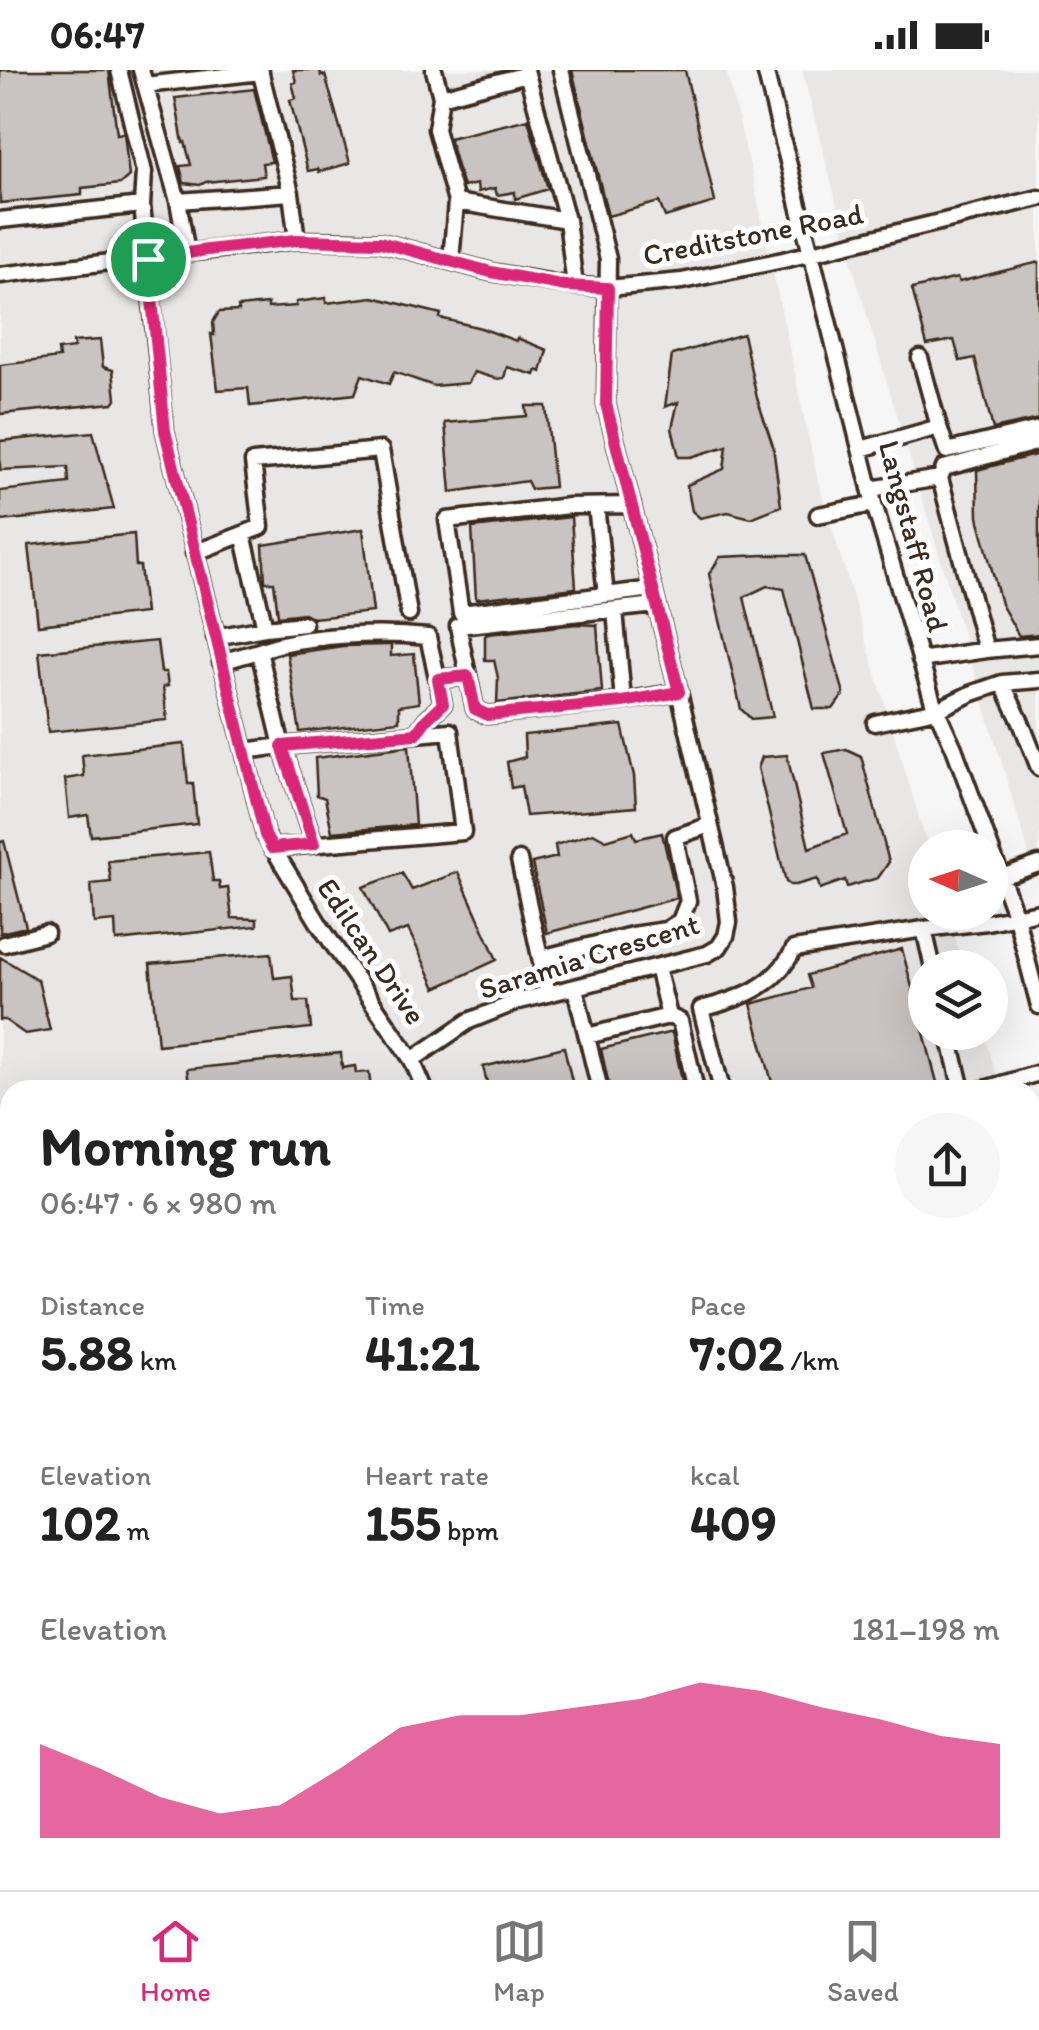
<!DOCTYPE html>
<html lang="en">
<head>
<meta charset="utf-8">
<style>
  body { margin:0; font-family:Itim,sans-serif; background:#f6f6f6; color:#222; height:100vh; display:flex; flex-direction:column; font-size:38px; white-space:nowrap }
  * { box-sizing:border-box; margin:0 }
  p { font-size:32px; color:#767676 }
  .icon { flex:none; width:55px; height:55px; fill:none; stroke:currentColor; stroke-width:2; stroke-linecap:round; stroke-linejoin:round }
  .map { position:relative; flex:1; overflow:hidden }
  .side { position:absolute; left:0px; top:1010px; width:1040px; height:810px; display:flex; flex-direction:column; background:#fff; border-radius:30px 30px 0 0; box-shadow:0 10px 40px #0002 }
  .side>* { flex:none }
  .needle { width:65px; rotate:273deg }
  .controls { position:absolute; left:908px; top:760px; display:grid; gap:20px }
  .controls a { display:grid; place-items:center; width:100px; height:100px; border-radius:50%; background:#fff; box-shadow:0 10px 40px #0002; font-size:50px }
  .pin { position:absolute; display:grid; place-items:center; width:85px; height:85px; color:#fff; margin:-42px; border:5px solid #fff; border-radius:50%; box-shadow:0 2px 10px #0007 }
  .round { display:grid; place-items:center; flex:none; width:105px; height:105px; border-radius:52px; background:#f6f6f6 }
  .head { display:flex; align-items:center; justify-content:space-between; height:170px; padding:0 40px }
  h1 { font-size:55px; font-weight:700; line-height:75px }
  .metrics { display:grid; grid-template-columns:repeat(3,1fr); gap:15px; height:170px; padding:10px 40px }
  .metrics div { display:grid; align-content:center }
  .metrics b { font-size:50px; font-weight:700 }
  .metrics small { font-size:28px; font-weight:400 }
  .metrics p { font-size:28px }
  .chart { height:280px; padding:20px 40px }
  .chart p { display:flex; justify-content:space-between }
  .chart svg { width:100%; height:180px; margin-top:10px; fill:#db2777; opacity:.7 }
  .status { display:flex; justify-content:space-between; align-items:center; height:70px; padding:0 50px; background:#fff; direction:ltr }
  .status svg { height:28px; fill:currentColor }
  .menu { display:flex; justify-content:space-around; align-items:center; height:140px; border-top:2px solid #e0e0e0; background:#fff; font-size:28px; color:#767676 }
  .menu a { display:grid; justify-items:center; gap:5px }
  .menu .current { color:#db2777 }
  .map>svg:first-child { display:block }
  .built { fill:#e9e7e6 }
  .building { fill:#c9c3c1; stroke:#3b2a1e; stroke-width:2.5 }
  .lines { fill:none; stroke-linecap:round; stroke-linejoin:round }
  .minor-casing { stroke:#3b2a1e; stroke-width:21 }
  .major-casing { stroke:#3b2a1e; stroke-width:25 }
  .path { stroke:#3b2a1e; stroke-width:2.5; stroke-dasharray:2.5 8; stroke-linecap:butt }
  .minor { stroke:#fff; stroke-width:14 }
  .major { stroke:#fff; stroke-width:18 }
  .route-casing { stroke:#fff; stroke-width:20 }
  .route { stroke:#db2777; stroke-width:12 }
  .labels { text-anchor:middle; dominant-baseline:central; stroke-width:10; stroke-linejoin:round; paint-order:stroke }
  .street-label { font-size:30px; fill:#3b2a1e; stroke:#fff }
</style>
</head>
<body>
<div class="status"><b>06:47</b><svg viewBox="0 0 49 12"><path d="M0 12V9h3v3zM5 12V6h3v6zM10 12V3h3v9zM15 12V0h3v12zM26 1h20v11H26zM47 4h2v5h-2z"/></svg></div>
<div class="map">
<svg width="1039" height="1820" viewBox="0 0 1039 1820">
  <rect width="100%" height="100%" fill="#f7f6f6"/>
  <filter id="ink" filterUnits="userSpaceOnUse"><feTurbulence type="fractalNoise" baseFrequency=".01" numOctaves="2"/><feDisplacementMap in="SourceGraphic" scale="20" xChannelSelector="R" yChannelSelector="G"/><feConvolveMatrix kernelMatrix="1 2 1 2 8 2 1 2 1" color-interpolation-filters="sRGB"/></filter>
  <g filter="url(#ink)">
    <!-- built -->
    <path class="built" d="M0,0H726L752,104L818,411L928,777L925,778V842L948,843L964,897L925,898V962L984,963L1001,1020H10V1321L0,1322Z
      M802,0H1039V817L858,216Z
      M1030,1116L1039,1146V1195L1030,1210Z
      M1030,1304H1039V1820H640L635,1810H1030Z
      M10,1411V1810H564L543,1820H0V1412Z"/>
    <!-- building -->
    <path class="building" d="M0,0H109L117,64L124,63L129,106L120,114L82,118V125L0,133Z
      M293,0H320L321,6L325,5L350,93L319,102L318,99L308,101L290,30L296,28L292,13L296,12Z
      M572,0H685L715,132L665,147L659,132L608,146Z
      M254,19L272,92L262,93L264,106L206,112L200,115L184,113L180,96L191,95L185,72L183,73L175,28Z
      M528,49L548,119L515,129V122L497,125L495,118L478,122L477,114L463,117L449,68Z
      M1039,192V349L993,359L975,288L960,291L954,270L927,275L912,219L957,208L959,212Z
      M373,227L441,244L440,248L481,258L516,271L517,268L547,280L541,302L537,300L535,305L507,297L504,308L497,309L474,302L468,313L434,316L394,302L389,314L362,305L355,324L250,336L248,318L218,320L211,264L214,265L213,252L219,242L239,241L238,237L268,234V238L296,236V232L326,228V233Z
      M743,264L757,328L773,376L781,436L751,448L728,442L700,448L692,441L687,415L724,399L727,376L691,387H679L672,358L678,332L665,337L672,285Z
      M100,270L103,297L113,300L116,329L113,333L0,344V295L59,288L58,280L74,278L73,272Z
      M526,336H546L554,417L531,419L527,411L451,422L445,353L527,346Z
      M93,362L114,439L0,451V421L69,413L68,397L0,400V371Z
      M1039,384V564L1019,566L1001,534L978,447L977,400Z
      M571,447L576,518L476,529L472,458Z
      M363,459L373,542L313,548L304,543L278,546L274,512H265L263,475Z
      M134,464L136,496H140L145,543L38,555L29,475Z
      M764,485H805L844,624L833,639H814L784,519L767,516L744,527L773,647L751,649L741,639L709,504L720,487Z
      M577,554L597,555L602,621L497,633L498,608L494,590H485V566L488,564Z
      M157,571L161,602H166L168,616L163,617L167,650L48,662L39,582Z
      M388,575H391V586L414,584L419,633L399,636V651L300,662L287,584L343,576Z
      M622,655L634,706L636,737L526,746L521,716L511,718L507,692L525,687L524,665Z
      M184,674L188,714H193L197,754L91,766L88,745L69,748L65,709L84,706L82,685Z
      M409,676L415,755L332,762L325,728L317,725L315,688Z
      M846,679L861,686L889,792L878,808L847,817L845,810L820,819L817,809L796,815H790L786,812L758,698L762,687L787,685L809,778L847,764L824,683Z
      M633,762L636,769L662,763L677,828L547,863L532,793L557,787L555,775L593,763L606,770Z
      M4,771L26,857L0,863V772Z
      M209,782L213,811H219L220,819L228,818L232,848L257,849V856L116,871L115,851L94,853L91,814L111,812L108,791Z
      M458,802L497,890L436,918L408,859L388,866L363,817L402,803L412,820Z
      M902,879L939,1020H774L751,934L811,918L807,905Z
      M271,883L274,908L292,906L295,931H308L311,958L158,975L150,894Z
      M0,887L38,910L50,960L25,964L5,950H0Z
      M672,962L684,1020H610L601,979Z
      M564,977L574,1020H489L483,997Z
      M341,983L342,998L355,996L356,1003L369,1002L371,1020H190L187,999Z"/>
    <g class="lines">
      <defs>
        <path id="minor" d="M119,0L144,102L142,135L165,361L265,765L321,857L412,990L425,1020
          M141,0L178,131L187,183
          M260,0L291,123L297,170
          M434,0L441,27
          M526,0L567,150L575,216
          M765,0L874,434L933,632L954,678L1016,847L1039,936
          M145,15L261,2
          M178,131L291,123
          M456,132L567,150
          M0,150L142,135
          M451,191L456,132L436,59L441,27L527,4
          M0,205L297,170L354,171L380,172L491,202L566,215L608,218L682,211L783,190L1039,128
          M920,288L939,357
          M861,379L939,357L947,381L1039,359
          M940,408L944,398L1039,372
          M870,419L940,408L986,580L920,590
          M632,435L569,436L447,450L461,543L653,519
          M596,436L606,525
          M818,445L874,434
          M194,483L261,457L253,392L381,380L409,544
          M656,535L458,556L475,639L487,645L623,631L679,622
          M615,540L623,631
          M265,558L304,554
          M215,567L265,558L243,464
          M986,580L1039,575
          M259,581C303,564 381,562 428,567L443,634L426,650L416,664
          M221,592L259,581L282,676L244,681
          M438,609L468,606
          M1002,613L1020,650L1039,698
          M875,653L937,640L970,624L1002,613L1039,610
          M272,778L463,762L450,661L282,676L314,774
          M519,790L548,924
          M1001,807L1039,794
          M924,859L987,852L1039,842
          M4,874L46,863
          M541,888L632,865L666,860L680,851L688,831L675,767L710,755
          M657,897L669,946L680,951L696,1020
          M575,918L600,1020
          M948,962L962,1020
          M587,966L669,946
          M412,990L469,951L519,931L707,884L719,877L726,866L729,852L725,817L679,622L606,334L608,189L561,0
          M722,1020L701,939C740,929 775,917 794,879L924,859L933,898
          M981,1020L1039,1003
          M1030,1503L1039,1502
          M0,1715L10,1719
          M1030,1753L1039,1752
          M123,1810L130,1820
          M380,1810L383,1820
          M602,1810L606,1820
          M656,1810L660,1820
          M895,1810L897,1820
          M191,1820L215,1810
          M494,1820L515,1810
          M687,1820L749,1810"/>
        <path id="major" d="M1030,1241H1039
          M1030,1272L1039,1271
          M0,1364L10,1363"/>
      </defs>
      <!-- minor casing -->
      <use href="#minor" class="minor-casing"/>
      <!-- major casing -->
      <use href="#major" class="major-casing"/>
      <!-- path -->
      <path class="path" d="M575,1810L579,1820"/>
      <!-- minor -->
      <use href="#minor" class="minor"/>
      <!-- major -->
      <use href="#major" class="major"/>
    </g>
  </g>
  <g class="lines" filter="url(#ink)">
    <defs>
      <path id="route" d="M296,170L380,172L491,202L566,216L608,218L606,334L679,622L622,632L487,645L475,639L468,606L438,609L443,634L426,650L416,664L282,676L314,774L272,778L265,765L165,361L148,189L207,180Z"/>
    </defs>
    <!-- route casing -->
    <use href="#route" class="route-casing"/>
    <!-- route -->
    <use href="#route" class="route"/>
  </g>
  <g class="labels">
    <!-- street labels -->
    <g class="street-label">
      <text transform="translate(753 164) rotate(-11)">Creditstone Road</text>
      <text transform="translate(914 466) rotate(75)">Langstaff Road</text>
      <text transform="translate(372 881) rotate(56)">Edilcan Drive</text>
      <text transform="translate(589 886) rotate(-17)">Saramia Crescent</text>
    </g>
  </g>
</svg>
<div class="controls">
<a><svg class="needle" viewBox="-14 -14 28 28"><path d="M0-13l5 13h-10z" fill="#e53935"/><path d="M0 13l5-13h-10z" fill="#767676"/></svg></a>
<a><svg class="icon" aria-label="layers" viewBox="0 0 24 24"><path d="M12 4l9 5-9 5-9-5zM3 14l9 5 9-5"/></svg></a>
</div>
<div class="pin" style="left:148px;top:189px;background:#1e9e55"><svg class="icon" aria-label="arrive" viewBox="0 0 24 24"><path d="M6 21V4h12l-3 4 3 4H6"/></svg></div>
<section class="side">
<div class="head"><div><h1>Morning run</h1><p>06:47 · 6 × 980 m</p></div><a class="round"><svg class="icon" aria-label="share" viewBox="0 0 24 24"><path d="M12 15V3M7 8l5-5 5 5M5 13v7h14v-7"/></svg></a></div>
<div class="metrics">
<div><p>Distance</p><b>5.88<small> km</small></b></div>
<div><p>Time</p><b>41:21</b></div>
<div><p>Pace</p><b>7:02<small> /km</small></b></div>
</div>
<div class="metrics">
<div><p>Elevation</p><b>102<small> m</small></b></div>
<div><p>Heart rate</p><b>155<small> bpm</small></b></div>
<div><p>kcal</p><b>409</b></div>
</div>
<div class="chart"><p><span>Elevation</span>181–198 m</p>
<svg viewBox="0 0 160 44" preserveAspectRatio="none"><path d="M0 44V21L10 27L20 34L30 38L40 36L50 27L60 17L70 14L80 14L90 12L100 10L110 6L120 8L130 12L140 15L150 19L160 21V44z"/></svg>
</div>
</section>
</div>
<nav class="menu">
<a class="current"><svg class="icon" aria-label="home" viewBox="0 0 24 24"><path d="M3 11l9-7 9 7M6 9v11h12V9"/></svg>Home</a>
<a><svg class="icon" aria-label="map" viewBox="0 0 24 24"><path d="M3 6l6-2 6 2 6-2v14l-6 2-6-2-6 2zM9 4v14M15 6v14"/></svg>Map</a>
<a><svg class="icon" aria-label="saved" viewBox="0 0 24 24"><path d="M7 4h10v16l-5-4-5 4z"/></svg>Saved</a>
</nav>
</body>
</html>
